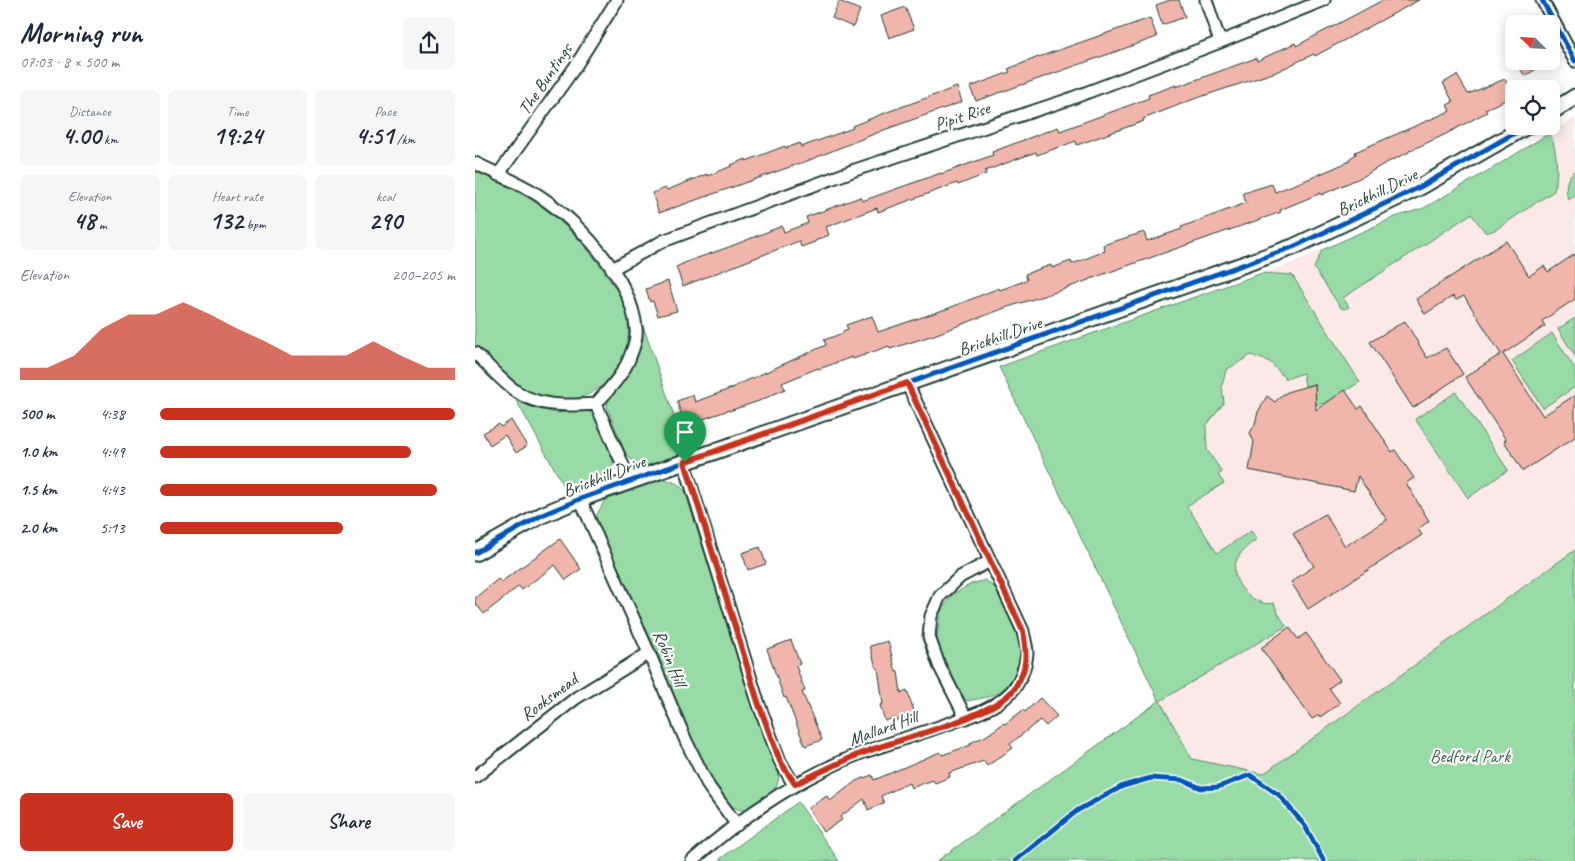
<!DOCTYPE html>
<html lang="en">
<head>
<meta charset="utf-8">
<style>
  body { margin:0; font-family:Caveat,sans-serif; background:#f6f6f7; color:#1f2937; height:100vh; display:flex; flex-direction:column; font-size:19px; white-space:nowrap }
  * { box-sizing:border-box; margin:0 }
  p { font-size:16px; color:#747a83 }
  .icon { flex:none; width:28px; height:28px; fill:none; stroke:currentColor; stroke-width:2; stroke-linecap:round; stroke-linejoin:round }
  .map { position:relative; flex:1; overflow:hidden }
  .panel { display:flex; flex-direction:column; background:#fff; width:475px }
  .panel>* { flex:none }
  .needle { width:32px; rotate:294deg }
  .fabs { position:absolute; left:1030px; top:15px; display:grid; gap:10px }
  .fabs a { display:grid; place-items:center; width:55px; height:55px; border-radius:8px; background:#fff; box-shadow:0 2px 12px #0003; font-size:25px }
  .pin { position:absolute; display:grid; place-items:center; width:42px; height:42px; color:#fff; margin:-51px -21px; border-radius:50% 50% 50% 0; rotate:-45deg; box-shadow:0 0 5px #0007 }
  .pin .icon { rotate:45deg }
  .round { display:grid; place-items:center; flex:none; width:52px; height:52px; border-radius:8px; background:#f6f6f7 }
  .head { display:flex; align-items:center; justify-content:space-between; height:85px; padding:0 20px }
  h1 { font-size:28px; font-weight:600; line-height:38px }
  .figures { display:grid; grid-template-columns:repeat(3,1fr); gap:8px; height:85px; padding:5px 20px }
  .figures div { display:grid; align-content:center; border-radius:8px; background:#f6f6f7; text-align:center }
  .figures b { font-size:25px; font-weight:600 }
  .figures small { font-size:14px; font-weight:400 }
  .figures p { font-size:14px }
  .chart { height:140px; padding:10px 20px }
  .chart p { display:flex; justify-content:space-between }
  .chart svg { width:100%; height:90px; margin-top:5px; fill:#c8321e; opacity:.7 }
  .button { display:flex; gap:10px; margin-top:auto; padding:10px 20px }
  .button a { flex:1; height:58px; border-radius:8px; background:#c8321e; color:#fff; font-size:20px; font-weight:600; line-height:58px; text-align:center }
  .button a+a { background:#f6f6f7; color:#1f2937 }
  ul { padding:0 20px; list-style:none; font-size:16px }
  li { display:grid; grid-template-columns:80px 60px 1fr; align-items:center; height:38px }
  li i { height:12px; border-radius:6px; background:#c8321e }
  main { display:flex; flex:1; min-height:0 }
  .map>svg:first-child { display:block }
  .built { fill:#fae9e6 }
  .green { fill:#99dba6; stroke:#5c8c6d }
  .building { fill:#f0b6ab; stroke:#1f3d34 }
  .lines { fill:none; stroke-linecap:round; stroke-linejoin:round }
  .minor-casing { stroke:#1f3d34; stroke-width:15 }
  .tertiary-casing { stroke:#1f3d34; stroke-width:19 }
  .minor { stroke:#fff; stroke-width:11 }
  .tertiary { stroke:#fff; stroke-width:15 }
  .cycleway-casing { stroke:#fff; stroke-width:8 }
  .cycleway { stroke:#0057b8; stroke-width:5 }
  .route-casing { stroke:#fff; stroke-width:10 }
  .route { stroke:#c8321e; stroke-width:6 }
  .labels { text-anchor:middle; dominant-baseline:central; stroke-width:4.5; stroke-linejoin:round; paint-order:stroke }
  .street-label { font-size:18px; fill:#1f3d34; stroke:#fff }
  .park-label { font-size:18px; fill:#3e6450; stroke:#fff }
</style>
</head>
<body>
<main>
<section class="panel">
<div class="head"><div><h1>Morning run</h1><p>07:03 · 8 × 500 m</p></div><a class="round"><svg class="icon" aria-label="share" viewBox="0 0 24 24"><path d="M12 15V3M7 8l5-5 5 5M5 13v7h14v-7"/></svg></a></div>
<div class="figures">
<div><p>Distance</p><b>4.00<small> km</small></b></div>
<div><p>Time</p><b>19:24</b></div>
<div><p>Pace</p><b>4:51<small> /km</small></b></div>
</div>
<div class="figures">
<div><p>Elevation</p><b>48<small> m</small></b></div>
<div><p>Heart rate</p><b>132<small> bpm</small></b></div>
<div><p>kcal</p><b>290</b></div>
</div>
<div class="chart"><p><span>Elevation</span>200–205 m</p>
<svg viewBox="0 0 160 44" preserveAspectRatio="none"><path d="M0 44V38L10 38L20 32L30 19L40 12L50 12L60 6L70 12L80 19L90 25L100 32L110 32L120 32L130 25L140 32L150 38L160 38V44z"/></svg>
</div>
<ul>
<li><b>500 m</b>4:38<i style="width:100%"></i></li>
<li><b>1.0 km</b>4:49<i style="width:85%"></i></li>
<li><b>1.5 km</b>4:43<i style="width:94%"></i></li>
<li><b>2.0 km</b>5:13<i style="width:62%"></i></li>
</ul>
<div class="button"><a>Save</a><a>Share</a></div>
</section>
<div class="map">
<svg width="1100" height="861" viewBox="0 0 1100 861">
  <rect width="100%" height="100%" fill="#fff"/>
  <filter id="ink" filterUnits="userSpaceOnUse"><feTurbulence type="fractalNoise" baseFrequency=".02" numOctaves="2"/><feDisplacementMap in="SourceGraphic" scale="10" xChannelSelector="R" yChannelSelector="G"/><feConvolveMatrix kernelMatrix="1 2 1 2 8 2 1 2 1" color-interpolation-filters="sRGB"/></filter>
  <g filter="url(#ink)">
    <!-- built -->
    <path class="built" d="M1100,118V550L788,775L717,759L684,702L524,367L818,263L920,217L949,208L1021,166Z"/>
    <!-- green -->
    <path class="green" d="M1075,133C1082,151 1084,173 1079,191L1020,230L1011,233L996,214L868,298L874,307L870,309L866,308L839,268L847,250L920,217L949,208L1021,166Z
      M1100,170V196L1093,200C1090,187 1090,179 1100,170Z
      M0,171C18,180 37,188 54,198C87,219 116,249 136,282C140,288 146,295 148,301C172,364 113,423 51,392C31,382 17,360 0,346Z
      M787,273L817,275L885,382L851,403L841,405L840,384L830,386L828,373L811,379L795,362L776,355L751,370L747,386L749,403L731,426L732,450L747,472L743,475L749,483L712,506L742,553L776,531L782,539C774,545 764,552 761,562C753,582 780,608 799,603L803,613L811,626L685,701L717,759L788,774L1100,550V861H462L684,701L524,367Z
      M1100,318V356L1083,329Z
      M166,320L212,453C191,461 168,476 151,454L132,407C133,391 147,384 154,370C162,356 165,337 166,320Z
      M1077,333L1100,369V387L1068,408L1037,361Z
      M981,392L1033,470L993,498L940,419Z
      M41,400L63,409L82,413L108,410L118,413L124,420L138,461L136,473L127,483L94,495Z
      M187,479C197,480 203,483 210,491L286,731L303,771L304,778L302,785L297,792L273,809L265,810L251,804L232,776L183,655L123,526L121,516L130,500Z
      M510,580L523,590L546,637L547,656L542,673L527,690L513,697L492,701L476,680L462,640L465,613L477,595L496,584Z
      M323,802L364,861H246L245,859Z"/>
    <!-- building -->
    <path class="building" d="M695,0H704L710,17L687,25L681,5Z
      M908,0H944L840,56L839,54L801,72L719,99L668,119L669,121L602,145L601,141L562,155L561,152L510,171L511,174L483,185L482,183L403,212L402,208L351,227L354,235L340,241V242L326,247L324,241L208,286L201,267L214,261L254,247L307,226L309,232L333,223L331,217L345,212L385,197L387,201L466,173V174L518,155L517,152L583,127L585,131L674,98L673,95L701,85V87L781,58L782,61L820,43L821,46Z
      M364,1L385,10L378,27L357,18Z
      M430,7L439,29L414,38L406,16Z
      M675,18L682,37L501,101L495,87L535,72L533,69L561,58Z
      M1040,61H1074L1050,76Z
      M982,75L993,94L1030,79L1038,97L1010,109L1012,112L969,135L934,151V152L907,165L889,176L846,195V193L805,210L806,212L629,274L584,291L530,308L459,335L415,349L414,346L378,359L377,357L344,369L343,368L307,383L310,389L284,401L254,411V410L217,423L215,417L208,420L202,401L218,395L220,402L260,387V386L351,345L349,340L368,333V331L373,329L371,325L397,316L403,332L474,308L524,288L525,290L552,280L550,274L576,265L577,268L596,261L597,264L630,251L628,245L669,232L672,241L707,229L706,227L771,203L768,193L797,184L800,192L836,178L875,161L874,159L881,154L880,152L975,111L972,105L978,102L968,83Z
      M482,87L487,102L409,130L332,161L184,213L177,193L191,188L192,190L232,174V176L257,166L256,165L271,159V161L310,146L311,148L325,143L326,147L378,128L377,126L415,111Z
      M1031,241L1054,276L1069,266L1073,272L1100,254V299L1067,321L1070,326L1028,354L1068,416L1100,395V437L1048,471L1029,441L1031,440L990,377L1026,354L989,296L981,300L978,296L950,314L941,299Z
      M193,281L202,311L183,316L178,301L175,302L171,289Z
      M930,321L952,358L971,348L988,374L938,408L895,342Z
      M840,384L841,410L870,390L883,409L887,406L917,452L920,450L939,478L931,483L954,521L943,529L947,535L833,609L816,582L839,566L818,534L850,514L870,546L912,520L883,476L879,491L774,470L779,442L775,433L780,424L783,412L792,396L800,402L807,395L815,391Z
      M36,420L52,446L41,453L30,435L15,445L8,433L24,424L26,427Z
      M85,539L106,569L91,580L80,565L47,590L44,586L9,614L0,603V598L23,579L26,582Z
      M285,547L291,564L273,570L267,553Z
      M814,627L823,639L831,633L865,680L854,688L865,703L845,717L844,715L837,719L786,648Z
      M316,640L325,664L321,666L330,691L327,692L347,740L330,746L311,697L309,698L292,649Z
      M413,641L421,672L423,671L426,693L432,690L440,714L420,721L419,718L410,721L405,705L408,704L403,668H401L395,646Z
      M565,698L582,716L571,726L565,720L535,744L538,748L512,766L509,761L474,773L475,777L460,783L458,780L436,788L434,783L406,796L409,803L393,810L389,799L365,817L367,820L348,832L333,808L352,796L355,801L381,781L397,775L399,780L465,752L467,755L496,745L495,743L511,736L529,723L530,724L548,710L550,712Z"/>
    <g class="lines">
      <defs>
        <path id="minor" d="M731,0L745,42
          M1067,0L1100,61
          M0,163C18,172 38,180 55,190C99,216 156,276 161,328C162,336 159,347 156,354C150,373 134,389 121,404
          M23,175L100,67L142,0
          M137,269L188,241L380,170L592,100L745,42L849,0
          M0,353C11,363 21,375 33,385C58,408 90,406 121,404L155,481
          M209,462L283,702L305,761L319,785
          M105,499L174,653L211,741L234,787L262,825
          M491,718L464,665L454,637L456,616L465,596L485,577L515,561
          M0,777L101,698L174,653
          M217,861C267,816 324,778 386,753C414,743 442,735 469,725C493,717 519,710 537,691C545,682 551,666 552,653C552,646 549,638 548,631L432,383"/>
        <path id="tertiary" d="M1076,112L1100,97
          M0,553L67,515L105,499L818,247L945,187L1052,126"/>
      </defs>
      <!-- minor casing -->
      <use href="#minor" class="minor-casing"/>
      <!-- tertiary casing -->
      <use href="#tertiary" class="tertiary-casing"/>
      <!-- minor -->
      <use href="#minor" class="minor"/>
      <!-- tertiary -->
      <use href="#tertiary" class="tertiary"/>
      <defs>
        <path id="cycleway" d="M1067,0L1100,61
          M0,553L67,515L105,499L818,247L945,187L1052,126
          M540,861L603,810L648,786L676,778L707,780L726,788L743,787L775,775L804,795L830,826L849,861"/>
      </defs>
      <!-- cycleway casing -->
      <use href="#cycleway" class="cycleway-casing"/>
      <!-- cycleway -->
      <use href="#cycleway" class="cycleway"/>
    </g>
  </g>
  <g class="lines" filter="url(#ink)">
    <defs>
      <path id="route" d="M432,383L548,631C552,654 553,669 539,689C518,718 421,739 385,754C363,763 341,774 320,784L305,761L283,702L210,462Z"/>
    </defs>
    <!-- route casing -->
    <use href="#route" class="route-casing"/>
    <!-- route -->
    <use href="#route" class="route"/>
  </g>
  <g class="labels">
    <!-- street labels -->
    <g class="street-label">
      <text transform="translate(70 79) rotate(-56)">The Buntings</text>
      <text transform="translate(487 116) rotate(-18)">Pipit Rise</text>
      <text transform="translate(902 192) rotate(-26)">Brickhill Drive</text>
      <text transform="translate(525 336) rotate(-19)">Brickhill Drive</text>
      <text transform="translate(129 476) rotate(-21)">Brickhill Drive</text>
      <text transform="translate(195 658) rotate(67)">Robin Hill</text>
      <text transform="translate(74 697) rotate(-37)">Rooksmead</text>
      <text transform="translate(408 728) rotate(-20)">Mallard Hill</text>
    </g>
    <!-- park labels -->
    <g class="park-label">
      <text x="995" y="756">Bedford Park</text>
    </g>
  </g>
</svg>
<div class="fabs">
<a><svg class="needle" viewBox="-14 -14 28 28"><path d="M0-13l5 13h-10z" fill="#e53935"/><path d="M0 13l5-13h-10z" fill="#747a83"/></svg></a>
<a><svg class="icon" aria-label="locate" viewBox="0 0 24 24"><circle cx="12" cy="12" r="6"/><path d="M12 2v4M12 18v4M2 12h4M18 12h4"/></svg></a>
</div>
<div class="pin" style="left:210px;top:462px;background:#1e9e55"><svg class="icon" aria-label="arrive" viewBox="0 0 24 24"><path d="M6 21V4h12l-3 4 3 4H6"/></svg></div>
</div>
</main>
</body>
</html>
